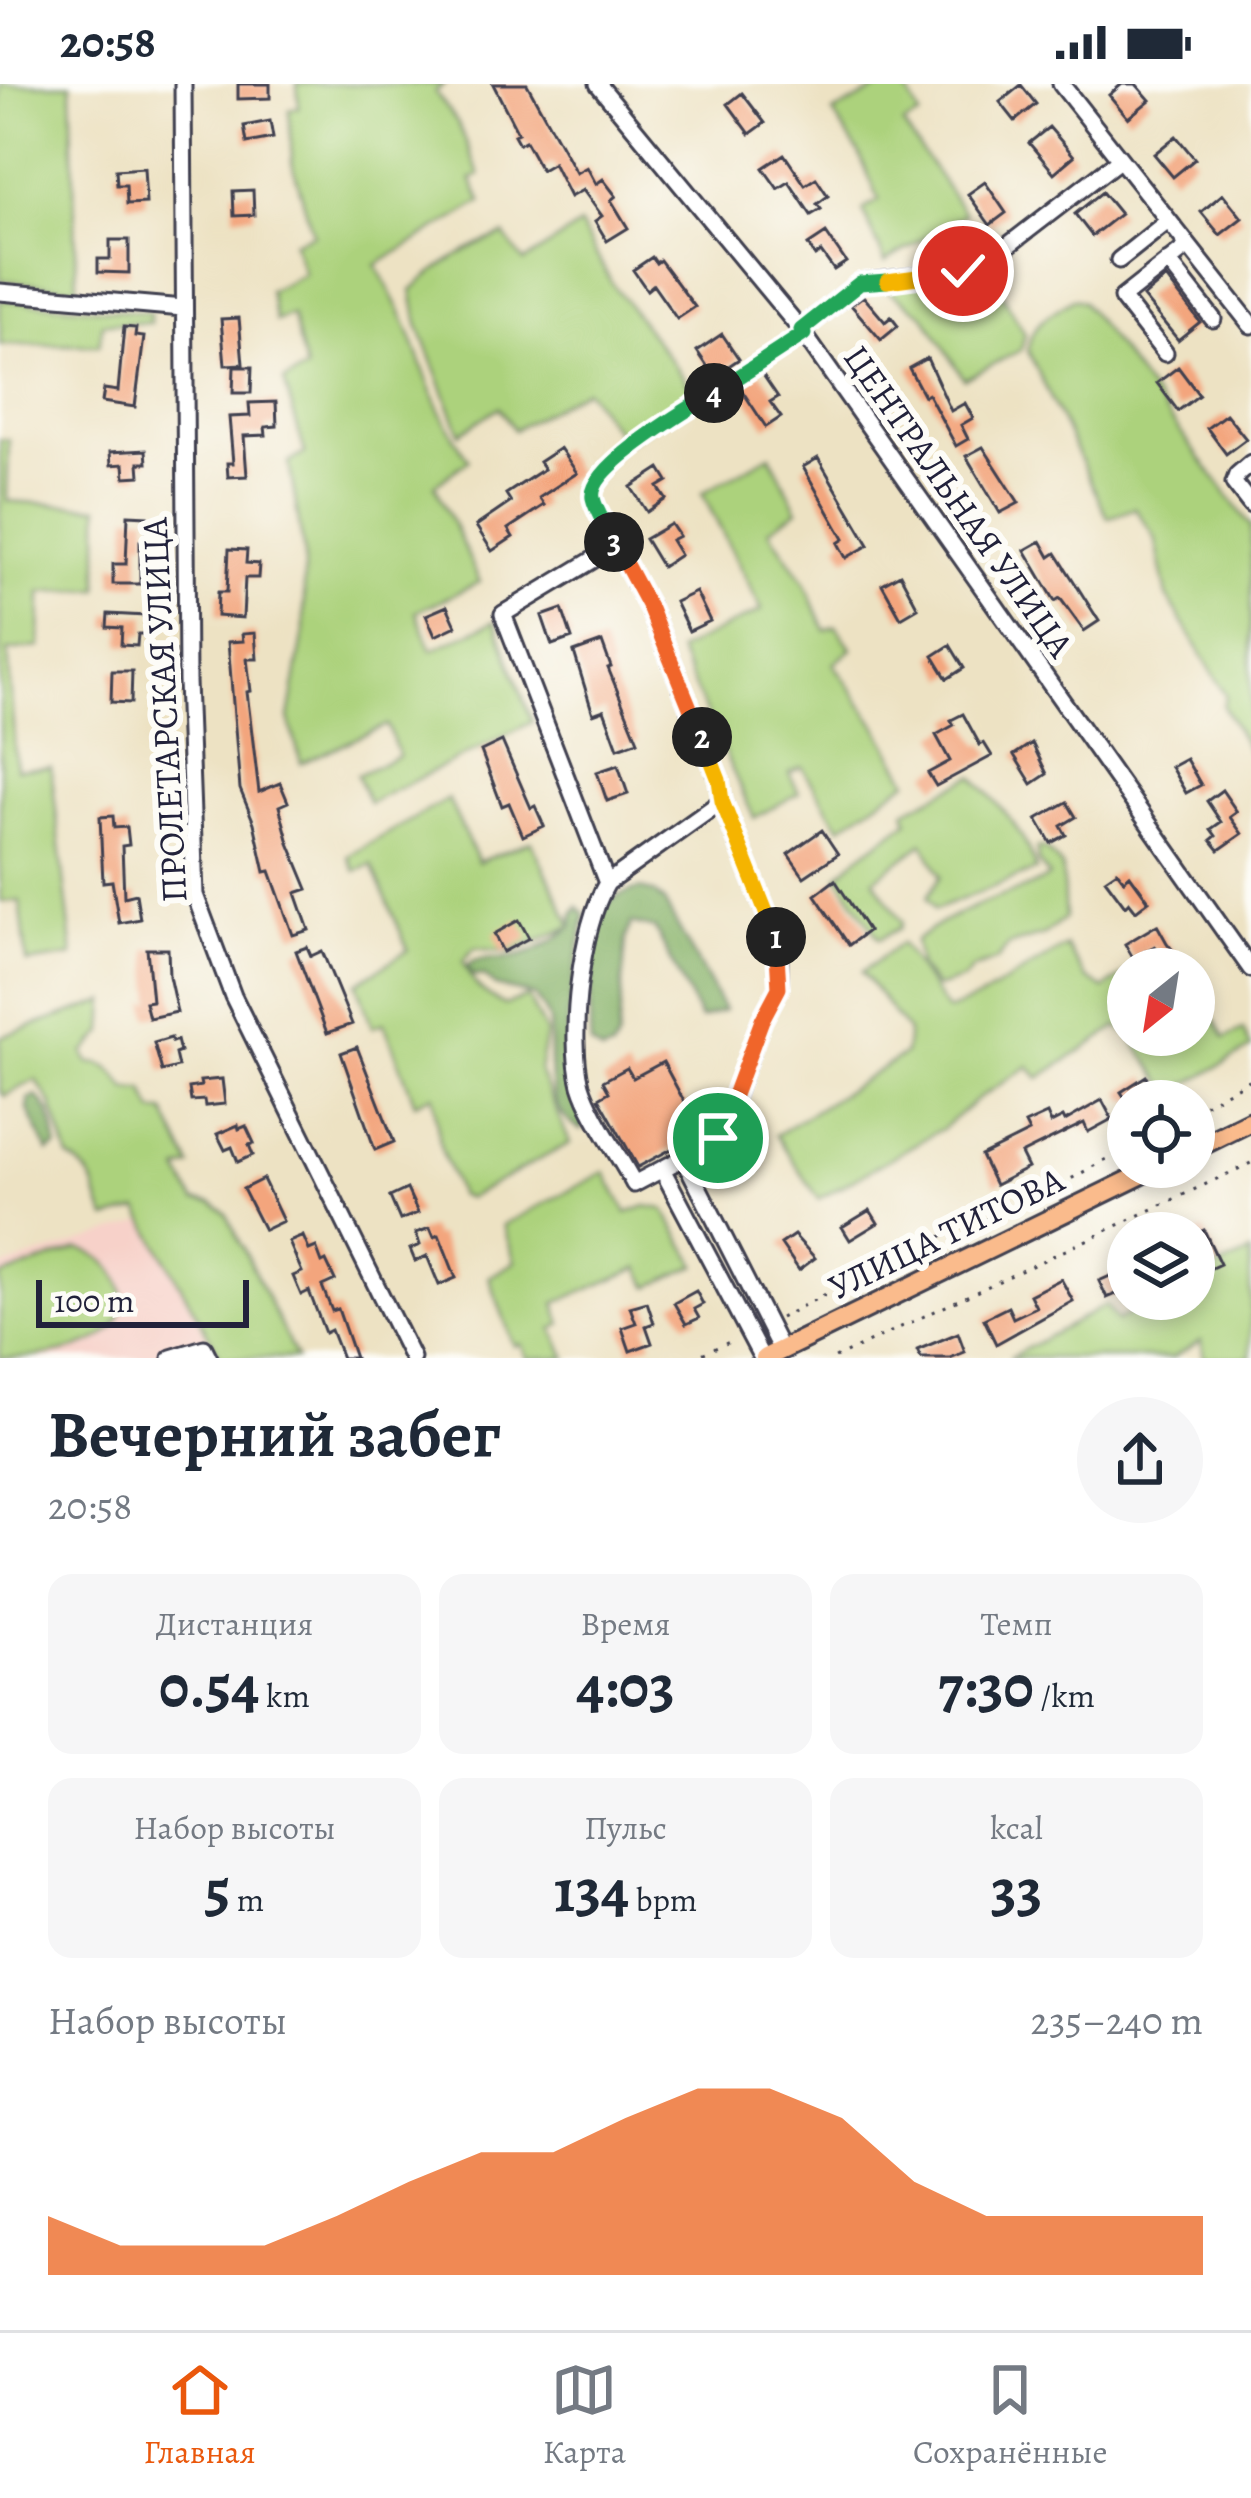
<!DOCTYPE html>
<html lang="ru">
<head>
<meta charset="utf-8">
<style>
  body { margin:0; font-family:Alegreya,serif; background:#f6f6f7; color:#1f2937; height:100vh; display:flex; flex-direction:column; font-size:45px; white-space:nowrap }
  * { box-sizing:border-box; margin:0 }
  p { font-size:39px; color:#747a83 }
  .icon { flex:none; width:66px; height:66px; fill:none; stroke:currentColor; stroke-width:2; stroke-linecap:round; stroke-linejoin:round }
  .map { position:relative; height:1274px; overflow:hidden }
  .panel { display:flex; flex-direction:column; background:#fff; flex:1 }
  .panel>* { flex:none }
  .needle { width:78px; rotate:210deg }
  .fabs { position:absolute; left:1107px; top:864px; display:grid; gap:24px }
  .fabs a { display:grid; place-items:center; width:108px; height:108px; border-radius:50%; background:#fff; box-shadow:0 6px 18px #0003; font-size:60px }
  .scale { position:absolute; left:36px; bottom:30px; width:213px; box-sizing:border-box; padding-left:12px; border:6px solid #22223b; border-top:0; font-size:33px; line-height:42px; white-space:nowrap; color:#22223b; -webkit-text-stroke:9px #fdfcf7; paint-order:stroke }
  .pin { position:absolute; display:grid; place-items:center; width:102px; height:102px; color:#fff; margin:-51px; border:6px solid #fff; border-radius:50%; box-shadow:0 3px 12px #0007 }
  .km { position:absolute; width:60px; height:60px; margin:-30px; border-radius:50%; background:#222; color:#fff; font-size:33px; line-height:60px; text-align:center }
  .round { display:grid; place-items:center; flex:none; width:126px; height:126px; border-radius:63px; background:#f6f6f7 }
  .headline { display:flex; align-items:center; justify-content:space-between; height:204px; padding:0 48px }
  h1 { font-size:66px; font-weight:700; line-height:90px }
  .stats { display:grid; grid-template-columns:repeat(3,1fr); gap:18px; height:204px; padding:12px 48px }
  .stats div { display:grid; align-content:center; border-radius:24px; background:#f6f6f7; text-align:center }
  .stats b { font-size:60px; font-weight:700 }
  .stats small { font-size:33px; font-weight:400 }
  .stats p { font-size:33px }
  .chart { height:336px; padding:24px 48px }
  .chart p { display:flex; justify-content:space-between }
  .chart svg { width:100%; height:216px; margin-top:12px; fill:#ea580c; opacity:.7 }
  .status { display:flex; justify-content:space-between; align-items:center; height:84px; padding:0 60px; background:#fff; direction:ltr }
  .status svg { height:33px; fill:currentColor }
  .tabs { display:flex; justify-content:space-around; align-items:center; height:168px; border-top:3px solid #e0e1e3; background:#fff; font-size:33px; color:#747a83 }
  .tabs a { display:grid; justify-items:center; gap:6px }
  .tabs .on { color:#ea580c }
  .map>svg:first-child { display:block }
  .built { fill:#f7d1c9 }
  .green { fill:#acd27b; stroke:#677a5b; stroke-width:3 }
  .forest { fill:#89b46b; stroke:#566b53; stroke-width:3 }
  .building { fill:#f3a57d }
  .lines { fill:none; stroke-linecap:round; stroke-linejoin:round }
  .minor-casing { stroke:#403f4f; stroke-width:21 }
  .major-casing { stroke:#403f4f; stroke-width:24 }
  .path { stroke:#403f4f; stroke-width:3; stroke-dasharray:3 9; stroke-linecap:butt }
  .minor { stroke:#fff; stroke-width:15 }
  .major { stroke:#fabb8c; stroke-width:18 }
  .split-1-casing { stroke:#fff; stroke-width:24 }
  .split-2-casing { stroke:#fff; stroke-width:24 }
  .split-3-casing { stroke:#fff; stroke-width:24 }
  .split-4-casing { stroke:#fff; stroke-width:24 }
  .split-5-casing { stroke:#fff; stroke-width:24 }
  .split-6-casing { stroke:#fff; stroke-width:24 }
  .split-1 { stroke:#f0652b; stroke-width:15 }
  .split-2 { stroke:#f5b400; stroke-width:15 }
  .split-3 { stroke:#f0652b; stroke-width:15 }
  .split-4 { stroke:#22a559; stroke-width:15 }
  .split-5 { stroke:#22a559; stroke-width:15 }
  .split-6 { stroke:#f5b400; stroke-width:15 }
  .labels { text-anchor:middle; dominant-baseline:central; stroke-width:12; stroke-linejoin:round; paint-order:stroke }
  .street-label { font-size:36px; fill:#22223b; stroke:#fdfcf7 }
</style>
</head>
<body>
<div class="status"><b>20:58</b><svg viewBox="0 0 49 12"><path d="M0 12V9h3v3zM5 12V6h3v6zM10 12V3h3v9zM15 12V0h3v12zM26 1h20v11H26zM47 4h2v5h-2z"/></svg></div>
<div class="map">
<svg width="1251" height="1274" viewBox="0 0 1251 1274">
  <rect width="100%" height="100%" fill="#fdfcf7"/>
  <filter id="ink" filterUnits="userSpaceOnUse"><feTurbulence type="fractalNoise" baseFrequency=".00833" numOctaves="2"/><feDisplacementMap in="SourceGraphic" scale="24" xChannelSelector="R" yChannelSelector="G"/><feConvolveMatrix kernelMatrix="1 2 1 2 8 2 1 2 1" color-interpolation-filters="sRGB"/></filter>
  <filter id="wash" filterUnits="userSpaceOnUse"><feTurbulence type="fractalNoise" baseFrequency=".004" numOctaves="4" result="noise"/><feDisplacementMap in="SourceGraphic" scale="48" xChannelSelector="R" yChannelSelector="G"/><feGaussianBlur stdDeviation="2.7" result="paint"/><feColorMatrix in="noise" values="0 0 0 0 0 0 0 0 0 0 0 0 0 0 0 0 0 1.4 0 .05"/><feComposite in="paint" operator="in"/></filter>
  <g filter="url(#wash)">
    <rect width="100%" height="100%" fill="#ede2c3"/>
    <!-- built -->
    <path class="built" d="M145,1137L217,1274H0V1184Z"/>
    <!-- green -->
    <path class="green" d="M0,0H71L77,204L0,196Z
      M297,0H445L435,8L458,39L480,91L471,95L482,118L376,181C386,200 398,220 406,240C428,294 434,326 469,376L435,401L480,498L416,528L432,566L495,537L532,638L369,719L357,691L399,672L387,641L301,679L289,634L304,547V469L289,379L305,369L284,297L306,286L292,231L276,237L269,207L304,190L293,158L313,150L292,78L289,26L299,23Z
      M888,0H904L920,32L903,41L965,130L885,178L863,126L879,116L859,69L833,29Z
      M580,141L611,198L697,311L625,359L585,305L514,346L499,323L460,349L418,240L412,206C441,179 467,164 504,151L524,178Z
      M977,188L992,192L1025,250L1021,266L964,295L924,231L886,205Z
      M1073,215L1082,217L1251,442V671L1223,622L1226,611L1167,512L1155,453L1135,424L1108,434L1028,267C1029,239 1052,229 1073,215Z
      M0,216L150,229V239H103L99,261H0Z
      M0,355L9,356L7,417L99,423V505L41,508L40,563L8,567L16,685L51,683L73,872L27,879L20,817L0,818Z
      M770,371L798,426L769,446L804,497L825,546L836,542L852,565L834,580L878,644L908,697L840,743L802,683L789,689L799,709L754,734L678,567L762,526L702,409Z
      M973,692C999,722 1025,746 1036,786L935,826L927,813L941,792L923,759L874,795L902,838L900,844L879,855L838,792L858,773L908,737L905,727Z
      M448,715L478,778L531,757L572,842L512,868L474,864L463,877C472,901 482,910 505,921L528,913L546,950L539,987L570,1059L468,1114L459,1112L440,1062L433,1011L415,1019L384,939L372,943L357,899L408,866L372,781L355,787L348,772Z
      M1037,764L1046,765L1062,783L1065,834L1044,851L1009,861L997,876L972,885L964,895L936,904L920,884L915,857C938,839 967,825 994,815C1014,807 1032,805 1049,792L1038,778Z
      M901,859L947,927L978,915L1066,862L1086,894L1104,905L1128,888V950L1118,943L1039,994L1029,982L979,1014L943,1044L819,1115L776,1051L905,970L908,948L862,888Z
      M106,917L104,948L84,969L89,979C109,978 116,991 127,1006H144L154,1028H165L191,1082L179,1087L195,1117L213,1119L226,1129L296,1274H221L139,1126L107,1135C91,1108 103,1095 69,1074L51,1019L36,996L4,1012L0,1005V953Z
      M1214,934L1225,954L1243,946L1251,964L1171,1009L1129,951H1170L1173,955L1194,951V944Z
      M605,1088L627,1129L646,1122L664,1125L697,1181L649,1203L639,1184L555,1219L562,1240L553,1245L567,1274H527L521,1260L514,1262L489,1193L515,1178L503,1141Z
      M78,1165C121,1171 143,1230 100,1254C68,1271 35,1274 0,1274V1193Z
      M1250,1169L1251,1274H1204L1201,1257L1172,1274H1009L1106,1221L1117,1237L1155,1215H1194V1195Z"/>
    <!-- forest -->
    <path class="forest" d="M640,805L653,808L664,818L724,926L700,935L655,845L631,839L626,854L618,954L612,966L602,969L591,961C588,939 593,848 602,829C609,812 625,809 640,805Z
      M578,823L585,830C578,883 560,939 570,993C573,1009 581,1023 584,1039L581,1046C540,1025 553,976 549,938C548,929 540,921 535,912L495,902L484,892H473L467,882C483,869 497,877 516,873C536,868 557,855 572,842L573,830Z
      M36,1012C51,1024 55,1044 57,1063L48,1068L28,1026L29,1015Z"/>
    <g id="blocks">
      <!-- building -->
      <path class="building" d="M238,0H270V14L238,15Z
        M493,0H527L576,89L587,83L596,100L603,95L616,112L611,116L628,144L607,157L595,137L602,132L583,106L570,113L553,79L541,86L525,57L519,60L514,51L518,49Z
        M1122,0H1136L1150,16L1128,34L1109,11Z
        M1021,1L1036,20L1015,37L1000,18Z
        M742,9L765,39L750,50L728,20Z
        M270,37L273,54L247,59L244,42Z
        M1049,43L1074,72L1054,89L1029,59Z
        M1176,52L1195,75L1173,93L1154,70Z
        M784,70L805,101L816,94L828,112L817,120L821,125L811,131L789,98L778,105L763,84Z
        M144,84L146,119L127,120L126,101H117L116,86Z
        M985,98L1006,129L990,141L968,110Z
        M253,106L254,131L234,132L233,107Z
        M1102,108L1120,130L1092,152L1075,130Z
        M1223,110L1242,134L1220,151L1201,128Z
        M826,149L846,178L834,186L821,168L815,172L808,161Z
        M110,156H129V189L98,188V175H110Z
        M652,173L656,179L660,176L695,223L677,235L653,201L647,206L633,186Z
        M1166,194L1200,238L1178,256L1143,213Z
        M863,212L885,238L891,233L898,242L881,256L851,221Z
        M239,234L243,280L225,281L221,235Z
        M124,243L136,244L135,252L144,253L135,323L102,318L104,305L118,307Z
        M722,250L739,275L714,292L697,267Z
        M927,274L951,327L965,319L973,334L961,341L968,355L956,362L928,310L924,312L909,284Z
        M234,283H252L251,309H233Z
        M1178,283L1199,311L1178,327L1157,299Z
        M761,288L778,313L770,318L781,333L766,343L739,302Z
        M276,318L277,342L265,343L266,351L244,352L247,392L228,393L227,379H233L229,333L250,332L249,319Z
        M1226,330L1246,355L1226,370L1207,344Z
        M983,363L1019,419L1000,429L966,372Z
        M560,364L577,389L539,414L544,421L508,445L513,453L492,467L476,442L511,418L506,410L544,385L539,378Z
        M146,366L147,379H139L140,392L125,393L124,380L111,381L110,368Z
        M818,374L869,461L846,474L838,459L844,455L803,383Z
        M660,384L668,397L658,403L666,415L647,428L631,403Z
        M128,431L147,432V457H140V500H113V480H126Z
        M671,440L679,452L671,456L680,471L662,483L645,455Z
        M1041,457L1050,473L1056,469L1099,537L1084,547L1060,514L1055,517L1025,466Z
        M229,465L247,466L246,479L259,480L258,494H245L243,534L217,532L218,508H227Z
        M900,490L918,524L901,534L882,500Z
        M696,508L710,537L689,547L675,518Z
        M447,522L456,542L435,552L426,531Z
        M562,525L572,554L552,561L542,532Z
        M108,530L146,532L145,550H138L137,562L121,561L122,544L107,543Z
        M255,549L257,575H247L251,607L247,608L259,708L280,699L288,718L279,722L289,759L308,805L296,809L309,846L293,851L270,787L265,788L254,739L240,705L228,558L243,557L242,550Z
        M602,558L611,583L608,584L638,657L618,664L604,626L593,630L574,568Z
        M950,561L964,584L947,595L933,572Z
        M112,587H132L131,619L111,618Z
        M963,630L980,661L984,659L992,672L936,702L928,689L950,677L936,651L954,641L951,636Z
        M502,657L531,724L535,722L544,742L523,752L509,719L502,722L481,667Z
        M1032,659L1047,690L1032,700L1014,671Z
        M1186,675L1201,701L1186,709L1171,683Z
        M618,681L628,710L607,717L597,688Z
        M1222,706L1237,728L1230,733L1242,750L1219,766L1211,756L1216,752L1211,745L1221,738L1207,717Z
        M1067,718L1076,733L1061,742L1066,751L1051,759L1037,735Z
        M113,732L114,744L127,743L129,761L122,762L124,813L136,810L140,835L119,839L112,797L103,798L100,733Z
        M822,746L838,770L804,793L788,770Z
        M1117,787L1124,796L1130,791L1149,817L1136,827L1129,818L1125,822L1105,795Z
        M835,796L868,847L849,861L815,811Z
        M519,836L529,854L503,868L494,850Z
        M1157,841L1167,859L1188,885H1171L1155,862L1133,874L1125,860Z
        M307,863L311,872L322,867L352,940L327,949L296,867Z
        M147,865H168L169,892L177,928L149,934L145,918L152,917Z
        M171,954L172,958L177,956L180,968L175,970L178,983L162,987L154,959Z
        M357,963L394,1058L375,1066L341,969Z
        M663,978L701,1049L638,1083L599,1014L609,1008L603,997L627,984L633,994Z
        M1146,992L1155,1008L1140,1017H1127L1121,1008Z
        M222,995L225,1020L205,1022L204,1016L191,1017L189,1004L201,1002L200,997Z
        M1102,1016L1112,1035L1088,1048L1084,1039L1021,1070L1028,1084L995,1101L981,1072L1029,1048L1025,1040L1047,1030L1051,1039L1063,1033L1065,1037Z
        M238,1041L239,1045L246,1042L254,1059L249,1061L253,1071L238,1078L232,1063L225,1066L217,1050Z
        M263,1095L283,1137L264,1146L243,1105Z
        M407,1105L418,1129L400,1136L390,1113Z
        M870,1126L878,1139L850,1156L842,1143Z
        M430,1144L434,1153L439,1151L456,1194L439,1201L427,1172L415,1177L410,1165L420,1161L416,1149Z
        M1204,1146L1220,1180L1194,1192V1151Z
        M794,1151L815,1174L799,1186L781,1160Z
        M303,1152L309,1166L316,1163L322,1179L326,1177L335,1196L322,1202L332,1227L338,1225L355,1274H342L331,1246L325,1249L309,1207L301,1211L293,1192L302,1188L289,1158Z
        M1128,1184V1205L1107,1214L1099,1197Z
        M1061,1195L1073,1217L996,1260L984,1235L1008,1223L1013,1234L1036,1223L1030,1211Z
        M696,1207L703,1220L694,1225L699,1234L686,1240L674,1219Z
        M647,1218L654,1239L646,1242L652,1259L630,1267L622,1244L636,1239L630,1223Z
        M958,1249L965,1268L950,1274H921L917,1266Z"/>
    </g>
  </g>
  <g filter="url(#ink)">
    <use href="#blocks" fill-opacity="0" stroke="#403f4f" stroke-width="3"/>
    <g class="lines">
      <defs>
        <path id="minor" d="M183,0L187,597L195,811L233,912L412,1274
          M598,0L801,246L1251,885
          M1061,0L1251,241
          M1119,176L1168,137
          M1168,177L1213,235
          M0,208L183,224
          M801,246L860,199L963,187L989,176L1119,76
          M1165,269L1122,214L1188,162
          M1251,379L1237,391L1234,399L1251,421
          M607,799L503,530L616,462L650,525L719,696L722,717L607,799C581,842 568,952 581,1001C590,1031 619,1071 634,1100L719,1055L762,936L779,904V861L722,717
          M683,1073L781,1266
          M662,1085L762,1274
          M171,1274L204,1264L209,1274"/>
        <path id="major" d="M1194,1065L1251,1037
          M765,1274L1157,1083"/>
      </defs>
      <!-- minor casing -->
      <use href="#minor" class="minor-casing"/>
      <!-- major casing -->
      <use href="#major" class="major-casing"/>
      <!-- path -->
      <path class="path" d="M609,448C600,428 586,412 601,393L659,345L792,258
        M1194,1026L1251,995
        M780,1234L919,1161L1026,1120L1128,1063
        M692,1274L734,1256
        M835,1274L1251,1079"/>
      <!-- minor -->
      <use href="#minor" class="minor"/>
      <!-- major -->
      <use href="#major" class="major"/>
    </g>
  </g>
  <g class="lines" filter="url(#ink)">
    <defs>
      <path id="split-1" d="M718,1054L762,936L779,904L776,853"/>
      <path id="split-2" d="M702,653L719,696L722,717L776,853"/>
      <path id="split-3" d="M614,458L650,525L702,653"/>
      <path id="split-4" d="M614,458C608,445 596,428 593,414C587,384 690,324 714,309"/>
      <path id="split-5" d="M714,309L804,250L801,246L860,199L887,197"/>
      <path id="split-6" d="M887,197L963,187"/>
    </defs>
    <!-- split-1 casing -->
    <use href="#split-1" class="split-1-casing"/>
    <!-- split-2 casing -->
    <use href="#split-2" class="split-2-casing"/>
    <!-- split-3 casing -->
    <use href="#split-3" class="split-3-casing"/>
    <!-- split-4 casing -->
    <use href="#split-4" class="split-4-casing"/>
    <!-- split-5 casing -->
    <use href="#split-5" class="split-5-casing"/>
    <!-- split-6 casing -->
    <use href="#split-6" class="split-6-casing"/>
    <!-- split-1 -->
    <use href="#split-1" class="split-1"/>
    <!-- split-2 -->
    <use href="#split-2" class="split-2"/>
    <!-- split-3 -->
    <use href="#split-3" class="split-3"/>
    <!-- split-4 -->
    <use href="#split-4" class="split-4"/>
    <!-- split-5 -->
    <use href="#split-5" class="split-5"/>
    <!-- split-6 -->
    <use href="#split-6" class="split-6"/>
  </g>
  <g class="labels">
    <!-- street labels -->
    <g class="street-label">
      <text transform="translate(959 417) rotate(55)">ЦЕНТРАЛЬНАЯ УЛИЦА</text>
      <text transform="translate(164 626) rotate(-93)">ПРОЛЕТАРСКАЯ УЛИЦА</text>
      <text transform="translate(946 1149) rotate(-26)">УЛИЦА ТИТОВА</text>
    </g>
  </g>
</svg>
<div class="fabs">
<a><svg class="needle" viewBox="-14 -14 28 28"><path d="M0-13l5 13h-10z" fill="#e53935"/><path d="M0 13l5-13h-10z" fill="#747a83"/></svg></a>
<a><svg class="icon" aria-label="locate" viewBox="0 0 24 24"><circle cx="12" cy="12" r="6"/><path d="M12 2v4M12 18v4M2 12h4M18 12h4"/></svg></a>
<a><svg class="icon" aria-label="layers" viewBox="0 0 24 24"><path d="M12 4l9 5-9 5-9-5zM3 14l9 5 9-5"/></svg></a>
</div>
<div class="scale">100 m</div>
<div class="pin" style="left:718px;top:1054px;background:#1e9e55"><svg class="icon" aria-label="arrive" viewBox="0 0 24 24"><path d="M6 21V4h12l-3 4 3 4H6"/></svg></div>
<div class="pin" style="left:963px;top:187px;background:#d93025"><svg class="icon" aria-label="check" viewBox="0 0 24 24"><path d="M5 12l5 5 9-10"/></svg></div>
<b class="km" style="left:776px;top:853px">1</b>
<b class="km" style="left:702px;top:653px">2</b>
<b class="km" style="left:614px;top:458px">3</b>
<b class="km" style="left:714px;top:309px">4</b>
</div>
<section class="panel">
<div class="headline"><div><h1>Вечерний забег</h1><p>20:58</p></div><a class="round"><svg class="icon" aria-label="share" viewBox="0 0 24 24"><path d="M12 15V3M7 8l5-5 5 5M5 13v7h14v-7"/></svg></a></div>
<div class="stats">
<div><p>Дистанция</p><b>0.54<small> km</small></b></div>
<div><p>Время</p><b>4:03</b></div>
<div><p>Темп</p><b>7:30<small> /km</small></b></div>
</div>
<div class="stats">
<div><p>Набор высоты</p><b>5<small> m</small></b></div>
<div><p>Пульс</p><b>134<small> bpm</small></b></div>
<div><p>kcal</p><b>33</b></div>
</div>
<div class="chart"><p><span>Набор высоты</span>235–240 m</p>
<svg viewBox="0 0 160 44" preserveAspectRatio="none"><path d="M0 44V32L10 38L20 38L30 38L40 32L50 25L60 19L70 19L80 12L90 6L100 6L110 12L120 25L130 32L140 32L150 32L160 32V44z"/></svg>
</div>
</section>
<nav class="tabs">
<a class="on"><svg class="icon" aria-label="home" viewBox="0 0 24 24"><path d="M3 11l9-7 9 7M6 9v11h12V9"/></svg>Главная</a>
<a><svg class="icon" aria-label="map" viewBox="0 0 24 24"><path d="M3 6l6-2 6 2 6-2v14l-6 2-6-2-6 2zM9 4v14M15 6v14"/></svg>Карта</a>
<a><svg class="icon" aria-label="saved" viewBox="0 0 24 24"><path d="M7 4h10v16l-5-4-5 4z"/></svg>Сохранённые</a>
</nav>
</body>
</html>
